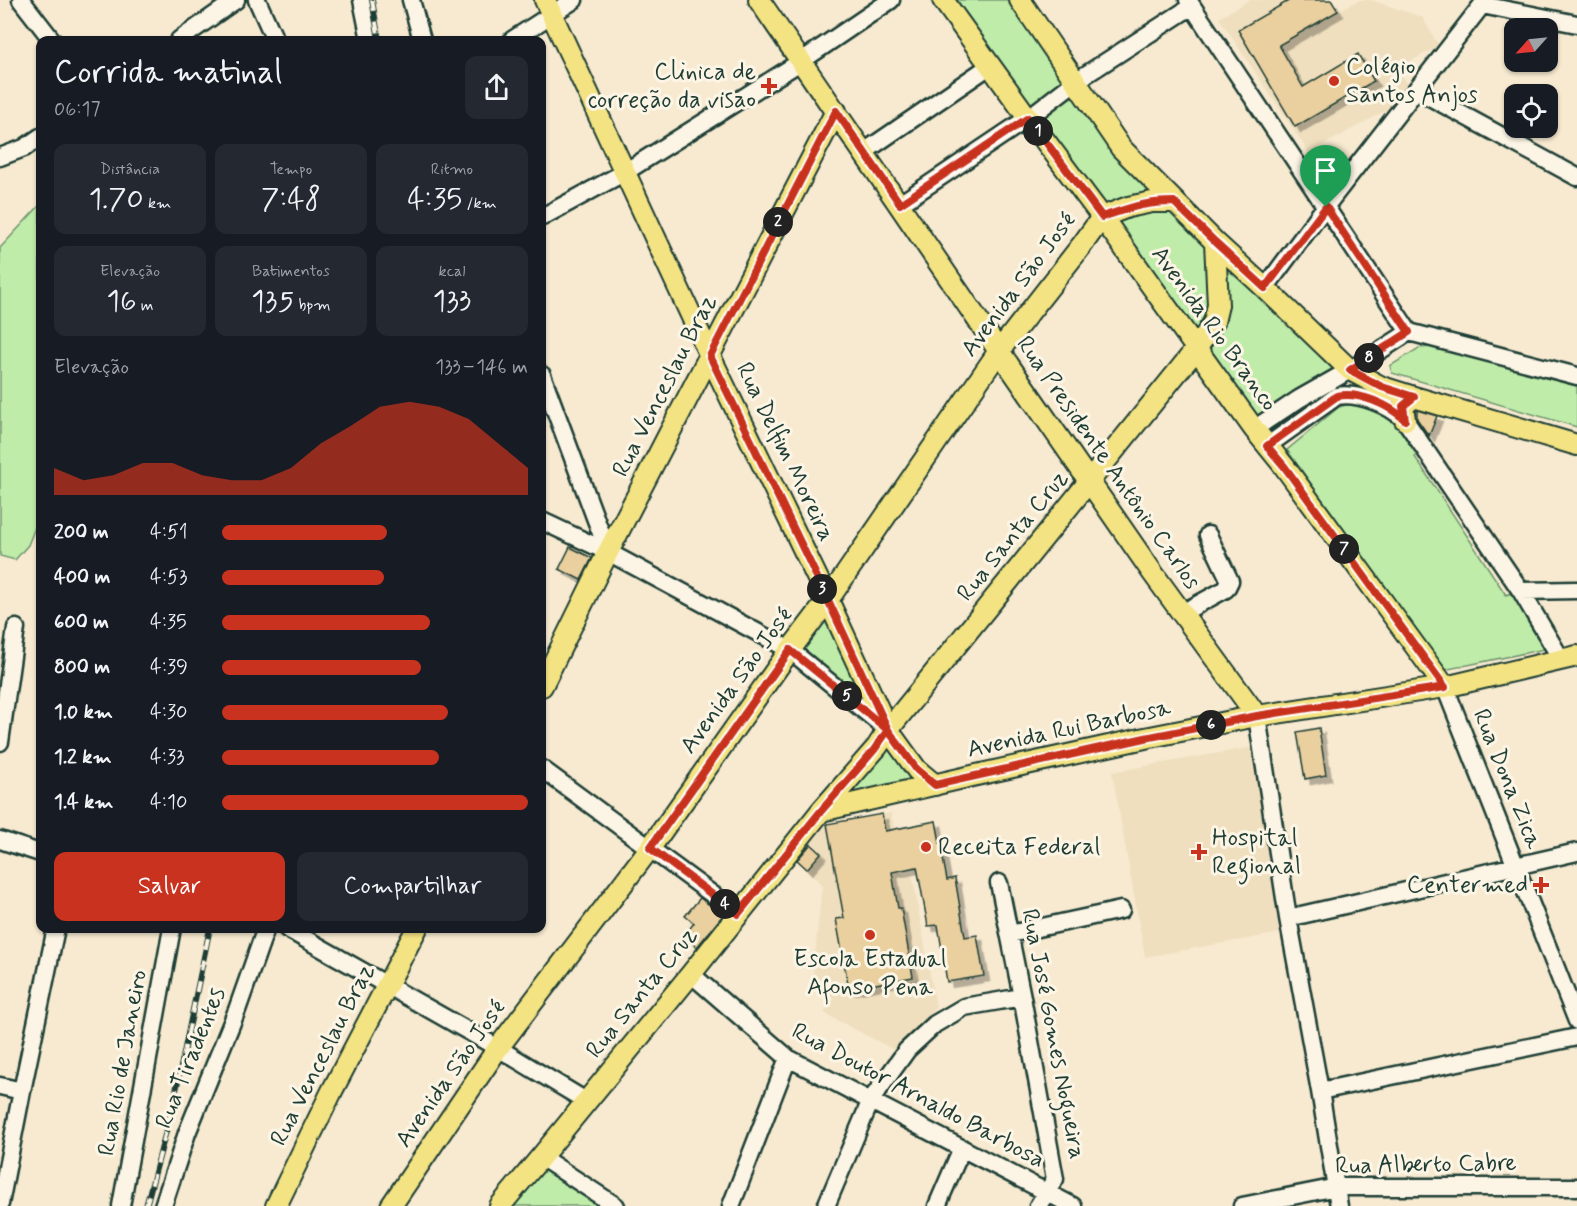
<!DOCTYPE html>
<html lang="pt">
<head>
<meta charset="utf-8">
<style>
  body { margin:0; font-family:Mynerve,sans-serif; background:#242831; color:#f1f3f6; height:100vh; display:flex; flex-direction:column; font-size:22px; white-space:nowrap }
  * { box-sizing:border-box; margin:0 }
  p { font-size:20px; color:#9ea1a6 }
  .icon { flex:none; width:33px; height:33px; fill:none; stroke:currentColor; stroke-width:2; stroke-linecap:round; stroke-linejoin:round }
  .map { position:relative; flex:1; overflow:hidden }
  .sheet { position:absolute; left:36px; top:36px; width:510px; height:897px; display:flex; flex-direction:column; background:#171b24; border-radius:12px; box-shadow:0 2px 4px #0004 }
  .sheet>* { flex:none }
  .needle { width:39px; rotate:243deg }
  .buttons { position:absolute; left:1504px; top:18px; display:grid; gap:12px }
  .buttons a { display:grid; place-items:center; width:54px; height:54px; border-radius:12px; background:#171b24; box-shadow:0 2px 4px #0004; font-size:30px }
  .pin { position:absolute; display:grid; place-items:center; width:51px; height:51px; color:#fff; margin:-62px -26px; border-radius:50% 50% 50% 0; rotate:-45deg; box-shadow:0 0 6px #0007 }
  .pin .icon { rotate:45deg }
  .km { position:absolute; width:30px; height:30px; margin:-15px; border-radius:50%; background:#222; color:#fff; font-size:16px; line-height:30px; text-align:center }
  .round { display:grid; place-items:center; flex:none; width:63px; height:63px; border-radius:12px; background:#242831 }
  .overview { display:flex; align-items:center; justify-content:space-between; height:102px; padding:0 18px }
  h1 { font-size:33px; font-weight:600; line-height:45px }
  .metrics { display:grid; grid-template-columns:repeat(3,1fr); gap:9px; height:102px; padding:6px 18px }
  .metrics div { display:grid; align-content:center; border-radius:12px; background:#242831; text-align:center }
  .metrics b { font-size:30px; font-weight:600 }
  .metrics small { font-size:16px; font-weight:400 }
  .metrics p { font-size:16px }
  .chart { height:168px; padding:12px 18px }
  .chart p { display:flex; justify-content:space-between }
  .chart svg { width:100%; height:108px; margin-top:6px; fill:#c8321e; opacity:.7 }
  .cta { display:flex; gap:12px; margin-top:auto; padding:12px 18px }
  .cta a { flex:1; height:69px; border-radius:12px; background:#c8321e; color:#fff; font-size:24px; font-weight:600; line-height:69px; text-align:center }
  .cta a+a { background:#242831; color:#f1f3f6 }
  ul { padding:0 18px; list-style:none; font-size:20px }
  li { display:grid; grid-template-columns:96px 72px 1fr; align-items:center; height:45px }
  li i { height:15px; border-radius:8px; background:#c8321e }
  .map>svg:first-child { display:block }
  .built { fill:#efdfbe }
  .green { fill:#bfeca9; stroke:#6f946e; stroke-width:1.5 }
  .building { fill:#eacf9f; stroke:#1f3d34; stroke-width:1.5; filter:url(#shadow) }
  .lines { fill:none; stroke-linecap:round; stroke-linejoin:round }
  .minor-casing { stroke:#1f3d34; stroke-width:21 }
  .major-casing { stroke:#1f3d34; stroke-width:24 }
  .minor { stroke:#fcf5e5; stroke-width:16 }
  .major { stroke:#f4e382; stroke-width:20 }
  .rail-casing { stroke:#1f3d34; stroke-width:6 }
  .rail { stroke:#fcf5e5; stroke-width:4; stroke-dasharray:11; stroke-linecap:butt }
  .route-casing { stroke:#fff; stroke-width:12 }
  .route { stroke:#c8321e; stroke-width:8 }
  .poi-dot { fill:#c8321e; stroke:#fcf5e5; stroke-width:2 }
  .labels { text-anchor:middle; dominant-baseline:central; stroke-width:6; stroke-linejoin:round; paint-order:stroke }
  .poi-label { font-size:24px; fill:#1f3d34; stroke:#fcf5e5; text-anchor:start }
  .street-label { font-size:24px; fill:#1f3d34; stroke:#fcf5e5 }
</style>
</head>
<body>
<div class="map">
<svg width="1577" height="1206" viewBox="0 0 1577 1206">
  <defs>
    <filter id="shadow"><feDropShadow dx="5.5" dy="5.5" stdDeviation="0" flood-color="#0004"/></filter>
  </defs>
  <rect width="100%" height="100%" fill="#f7ead0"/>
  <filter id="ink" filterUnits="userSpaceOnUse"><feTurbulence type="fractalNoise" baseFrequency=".0167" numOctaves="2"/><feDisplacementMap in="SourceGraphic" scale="12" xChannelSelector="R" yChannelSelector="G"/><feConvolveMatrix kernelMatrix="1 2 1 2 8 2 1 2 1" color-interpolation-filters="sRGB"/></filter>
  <g filter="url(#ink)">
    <!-- built -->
    <path class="built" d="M1249,0H1331L1338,11L1359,0H1371L1422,17L1439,46L1398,68L1414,95L1309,153L1219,18Z
      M1253,747L1286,932L1145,957L1112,772Z
      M891,813L903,876L912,874L936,1007L898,1052L824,1013L834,998L812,985L822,885L797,860L827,824Z"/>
    <!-- green -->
    <path class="green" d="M953,0H1016L1160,191L1108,214Z
      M1171,203L1349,374L1294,412L1269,435L1113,222Z
      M40,205V515L28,545L15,560L0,556V248Z
      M1432,347L1577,386V427L1392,373L1390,366L1419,348Z
      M1357,402L1398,421L1421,449L1415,457L1506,595L1519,590L1554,647L1444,670L1287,450L1339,407Z
      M829,608L882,723L800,654Z
      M886,745L904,771L922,783L835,802Z
      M549,1168L606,1206H509L536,1171Z"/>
    <!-- building -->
    <path class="building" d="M1290,0H1331L1338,11L1279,45L1303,87L1358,54L1374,81L1295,127L1238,30Z
      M1417,410L1437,416L1429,436L1417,419Z
      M570,547L592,558L581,580L559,569Z
      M1319,728L1326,775L1305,779L1297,732Z
      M882,814L885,831L936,821L947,880L955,878L965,937L977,935L984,976L947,982L938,925L928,926L917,867L892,872L898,908H901L913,977L849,989L836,919L844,918L827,824Z
      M811,844L821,853L807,869L797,860Z
      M700,898L723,915L697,947L684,936L694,923L685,916Z"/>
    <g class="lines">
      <defs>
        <path id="minor" d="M21,0L52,40
          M257,0L275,40
          M362,0L370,40
          M411,0L422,40
          M1188,0L1409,332
          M179,40L236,0
          M512,40L574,0
          M1417,90L1577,177
          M864,152L991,65
          M0,157L24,148L40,137
          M900,204L1028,118L1076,81L1192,6
          M542,217L625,172L800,62L891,0
          M1265,288L1325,207L1482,5L1577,24
          M542,375L608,552
          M1254,429L1299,399L1350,370L1409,332L1577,376
          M1267,446L1337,396C1358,392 1390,405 1405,420L1521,591L1561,659
          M542,521L608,552L790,650L888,730
          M1521,591L1577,590
          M1182,613L1226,589L1230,581L1208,535
          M1445,687L1577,1021
          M1257,716L1288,918L1320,1091L1339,1206
          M0,742L16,628
          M542,769L739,914
          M0,840L40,853
          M999,883L1022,997L1055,1179L1038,1206
          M1288,918L1577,852
          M286,928L498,1048L586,1101
          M1010,934L1121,910
          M691,974L788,1058L1073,1206
          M0,1086L22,1091
          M1320,1091L1577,1037
          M541,1157L616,1206
          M0,1204L22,1091L56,928
          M121,1206L172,928
          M163,1206L187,1133L237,1010L266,928
          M731,1206L788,1058
          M826,1206L871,1100L907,1050L935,1024L964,1007L1022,997
          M937,1206L962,1148
          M1242,1206L1337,1187H1577"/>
        <path id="major" d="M545,0L710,356L828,600L888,730L917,770L935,785
          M759,0L999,351L1152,572L1257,716
          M943,0L1028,118L1102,217L1254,429L1284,466L1445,687
          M1020,0L1121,148L1215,242L1265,288L1350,370L1382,387L1414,397L1577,445
          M1405,420L1403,406L1414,397
          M542,686L608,552L836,111
          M821,811L972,776L1145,738L1257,716L1445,687L1577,656
          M276,1206L332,1091L417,928
          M391,1206L498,1048L650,848L790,650L828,600L999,351L1082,245L1102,217L1128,207L1152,202H1174
          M500,1206L541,1157L691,974L821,811L877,747L888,730L1197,348L1214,322L1218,305L1215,242"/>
      </defs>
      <!-- minor casing -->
      <use href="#minor" class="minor-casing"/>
      <!-- major casing -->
      <use href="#major" class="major-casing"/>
      <!-- minor -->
      <use href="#minor" class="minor"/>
      <!-- major -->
      <use href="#major" class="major"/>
      <defs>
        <path id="rail" d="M372,0L379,40
          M146,1206L173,1105L210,928"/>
      </defs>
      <!-- rail casing -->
      <use href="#rail" class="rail-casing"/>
      <!-- rail -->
      <use href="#rail" class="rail"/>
    </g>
  </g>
  <g class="lines" filter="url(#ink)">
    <defs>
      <path id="route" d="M1326,207L1265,288L1215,242L1174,202C1144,202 1130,208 1102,217L1028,118L900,204L836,111L710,356L828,600L888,730L874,750L821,811L738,914L650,848L790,650L888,730L917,770L935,785L1145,738L1257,716L1445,687L1284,466L1267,446L1337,396C1358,391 1390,405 1405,420L1403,406L1414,397L1382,387L1350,370L1409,332L1326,207"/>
    </defs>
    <!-- route casing -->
    <use href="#route" class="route-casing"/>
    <!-- route -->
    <use href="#route" class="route"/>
  </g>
  <!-- markers -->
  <g class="poi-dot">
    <circle cx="1334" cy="81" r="6"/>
    <path d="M766 77h6v6h6v6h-6v6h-6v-6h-6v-6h6z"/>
    <circle cx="926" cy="847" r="6"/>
    <path d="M1196 843h6v6h6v6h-6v6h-6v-6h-6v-6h6z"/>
    <path d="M1538 876h6v6h6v6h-6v6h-6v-6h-6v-6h6z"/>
    <circle cx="870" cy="935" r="6"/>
  </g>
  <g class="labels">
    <!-- poi labels -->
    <g class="poi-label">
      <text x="1346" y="67">Colégio<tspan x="1346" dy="28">Santos Anjos</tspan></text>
      <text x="756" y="72" text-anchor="end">Clinica de<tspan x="756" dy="28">correção da visao</tspan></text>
      <text x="1212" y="838">Hospital<tspan x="1212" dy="28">Regional</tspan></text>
      <text x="938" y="847">Receita Federal</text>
      <text x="1528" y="885" text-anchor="end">Centermed</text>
      <text x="870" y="959" text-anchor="middle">Escola Estadual<tspan x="870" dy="28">Afonso Pena</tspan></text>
    </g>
    <!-- street labels -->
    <g class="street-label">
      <text transform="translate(1019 285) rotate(-53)">Avenida São José</text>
      <text transform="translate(1214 329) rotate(54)">Avenida Rio Branco</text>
      <text transform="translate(665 386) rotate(-63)">Rua Venceslau Braz</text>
      <text transform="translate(785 452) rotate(64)">Rua Delfim Moreira</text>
      <text transform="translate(1108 463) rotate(55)">Rua Presidente Antônio Carlos</text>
      <text transform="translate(1013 536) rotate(-51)">Rua Santa Cruz</text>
      <text transform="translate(737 681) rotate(-54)">Avenida São José</text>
      <text transform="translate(1069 729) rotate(-12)">Avenida Rui Barbosa</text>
      <text transform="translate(1507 779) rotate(68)">Rua Dona Zica</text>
      <text transform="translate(642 993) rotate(-51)">Rua Santa Cruz</text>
      <text transform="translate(1053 1034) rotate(79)">Rua José Gomes Nogueira</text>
      <text transform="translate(323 1055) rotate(-63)">Rua Venceslau Braz</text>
      <text transform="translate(191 1058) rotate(-68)">Rua Tiradentes</text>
      <text transform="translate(123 1063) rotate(-80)">Rua Rio de Janeiro</text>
      <text transform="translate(451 1074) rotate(-55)">Avenida São José</text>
      <text transform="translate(918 1096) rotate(28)">Rua Doutor Arnaldo Barbosa</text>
      <text transform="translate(1426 1165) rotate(-1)">Rua Alberto Cabre</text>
    </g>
  </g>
</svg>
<div class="buttons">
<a><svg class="needle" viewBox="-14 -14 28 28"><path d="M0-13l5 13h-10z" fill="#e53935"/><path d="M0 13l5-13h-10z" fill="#9ea1a6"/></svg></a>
<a><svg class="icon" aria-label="locate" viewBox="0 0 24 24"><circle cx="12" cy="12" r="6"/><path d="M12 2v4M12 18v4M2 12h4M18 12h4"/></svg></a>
</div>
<div class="pin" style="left:1326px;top:207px;background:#1e9e55"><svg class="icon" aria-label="arrive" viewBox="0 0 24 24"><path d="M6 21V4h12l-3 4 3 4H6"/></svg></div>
<b class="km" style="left:1038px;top:131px">1</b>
<b class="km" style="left:778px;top:222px">2</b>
<b class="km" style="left:822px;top:589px">3</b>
<b class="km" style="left:725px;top:904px">4</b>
<b class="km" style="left:847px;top:696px">5</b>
<b class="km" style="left:1211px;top:725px">6</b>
<b class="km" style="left:1344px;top:549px">7</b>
<b class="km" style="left:1369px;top:358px">8</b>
<section class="sheet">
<div class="overview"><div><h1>Corrida matinal</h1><p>06:17</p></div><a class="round"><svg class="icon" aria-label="share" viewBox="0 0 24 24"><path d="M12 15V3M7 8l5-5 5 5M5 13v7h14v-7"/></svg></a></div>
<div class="metrics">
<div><p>Distância</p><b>1.70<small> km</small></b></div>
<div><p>Tempo</p><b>7:48</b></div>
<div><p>Ritmo</p><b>4:35<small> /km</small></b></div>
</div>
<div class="metrics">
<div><p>Elevação</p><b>16<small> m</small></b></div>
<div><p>Batimentos</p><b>135<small> bpm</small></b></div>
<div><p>kcal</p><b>133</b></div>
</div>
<div class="chart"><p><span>Elevação</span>133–146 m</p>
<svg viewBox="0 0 160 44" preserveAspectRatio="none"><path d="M0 44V33L10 38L20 36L30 31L40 31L50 36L60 38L70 38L80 33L90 23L100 16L110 8L120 6L130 8L140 13L150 23L160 33V44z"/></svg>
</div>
<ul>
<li><b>200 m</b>4:51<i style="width:54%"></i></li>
<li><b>400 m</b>4:53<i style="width:53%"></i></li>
<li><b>600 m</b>4:35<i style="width:68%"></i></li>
<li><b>800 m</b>4:39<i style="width:65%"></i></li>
<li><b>1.0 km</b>4:30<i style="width:74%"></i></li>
<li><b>1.2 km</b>4:33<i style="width:71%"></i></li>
<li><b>1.4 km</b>4:10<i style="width:100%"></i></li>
</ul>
<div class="cta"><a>Salvar</a><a>Compartilhar</a></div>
</section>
</div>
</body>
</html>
